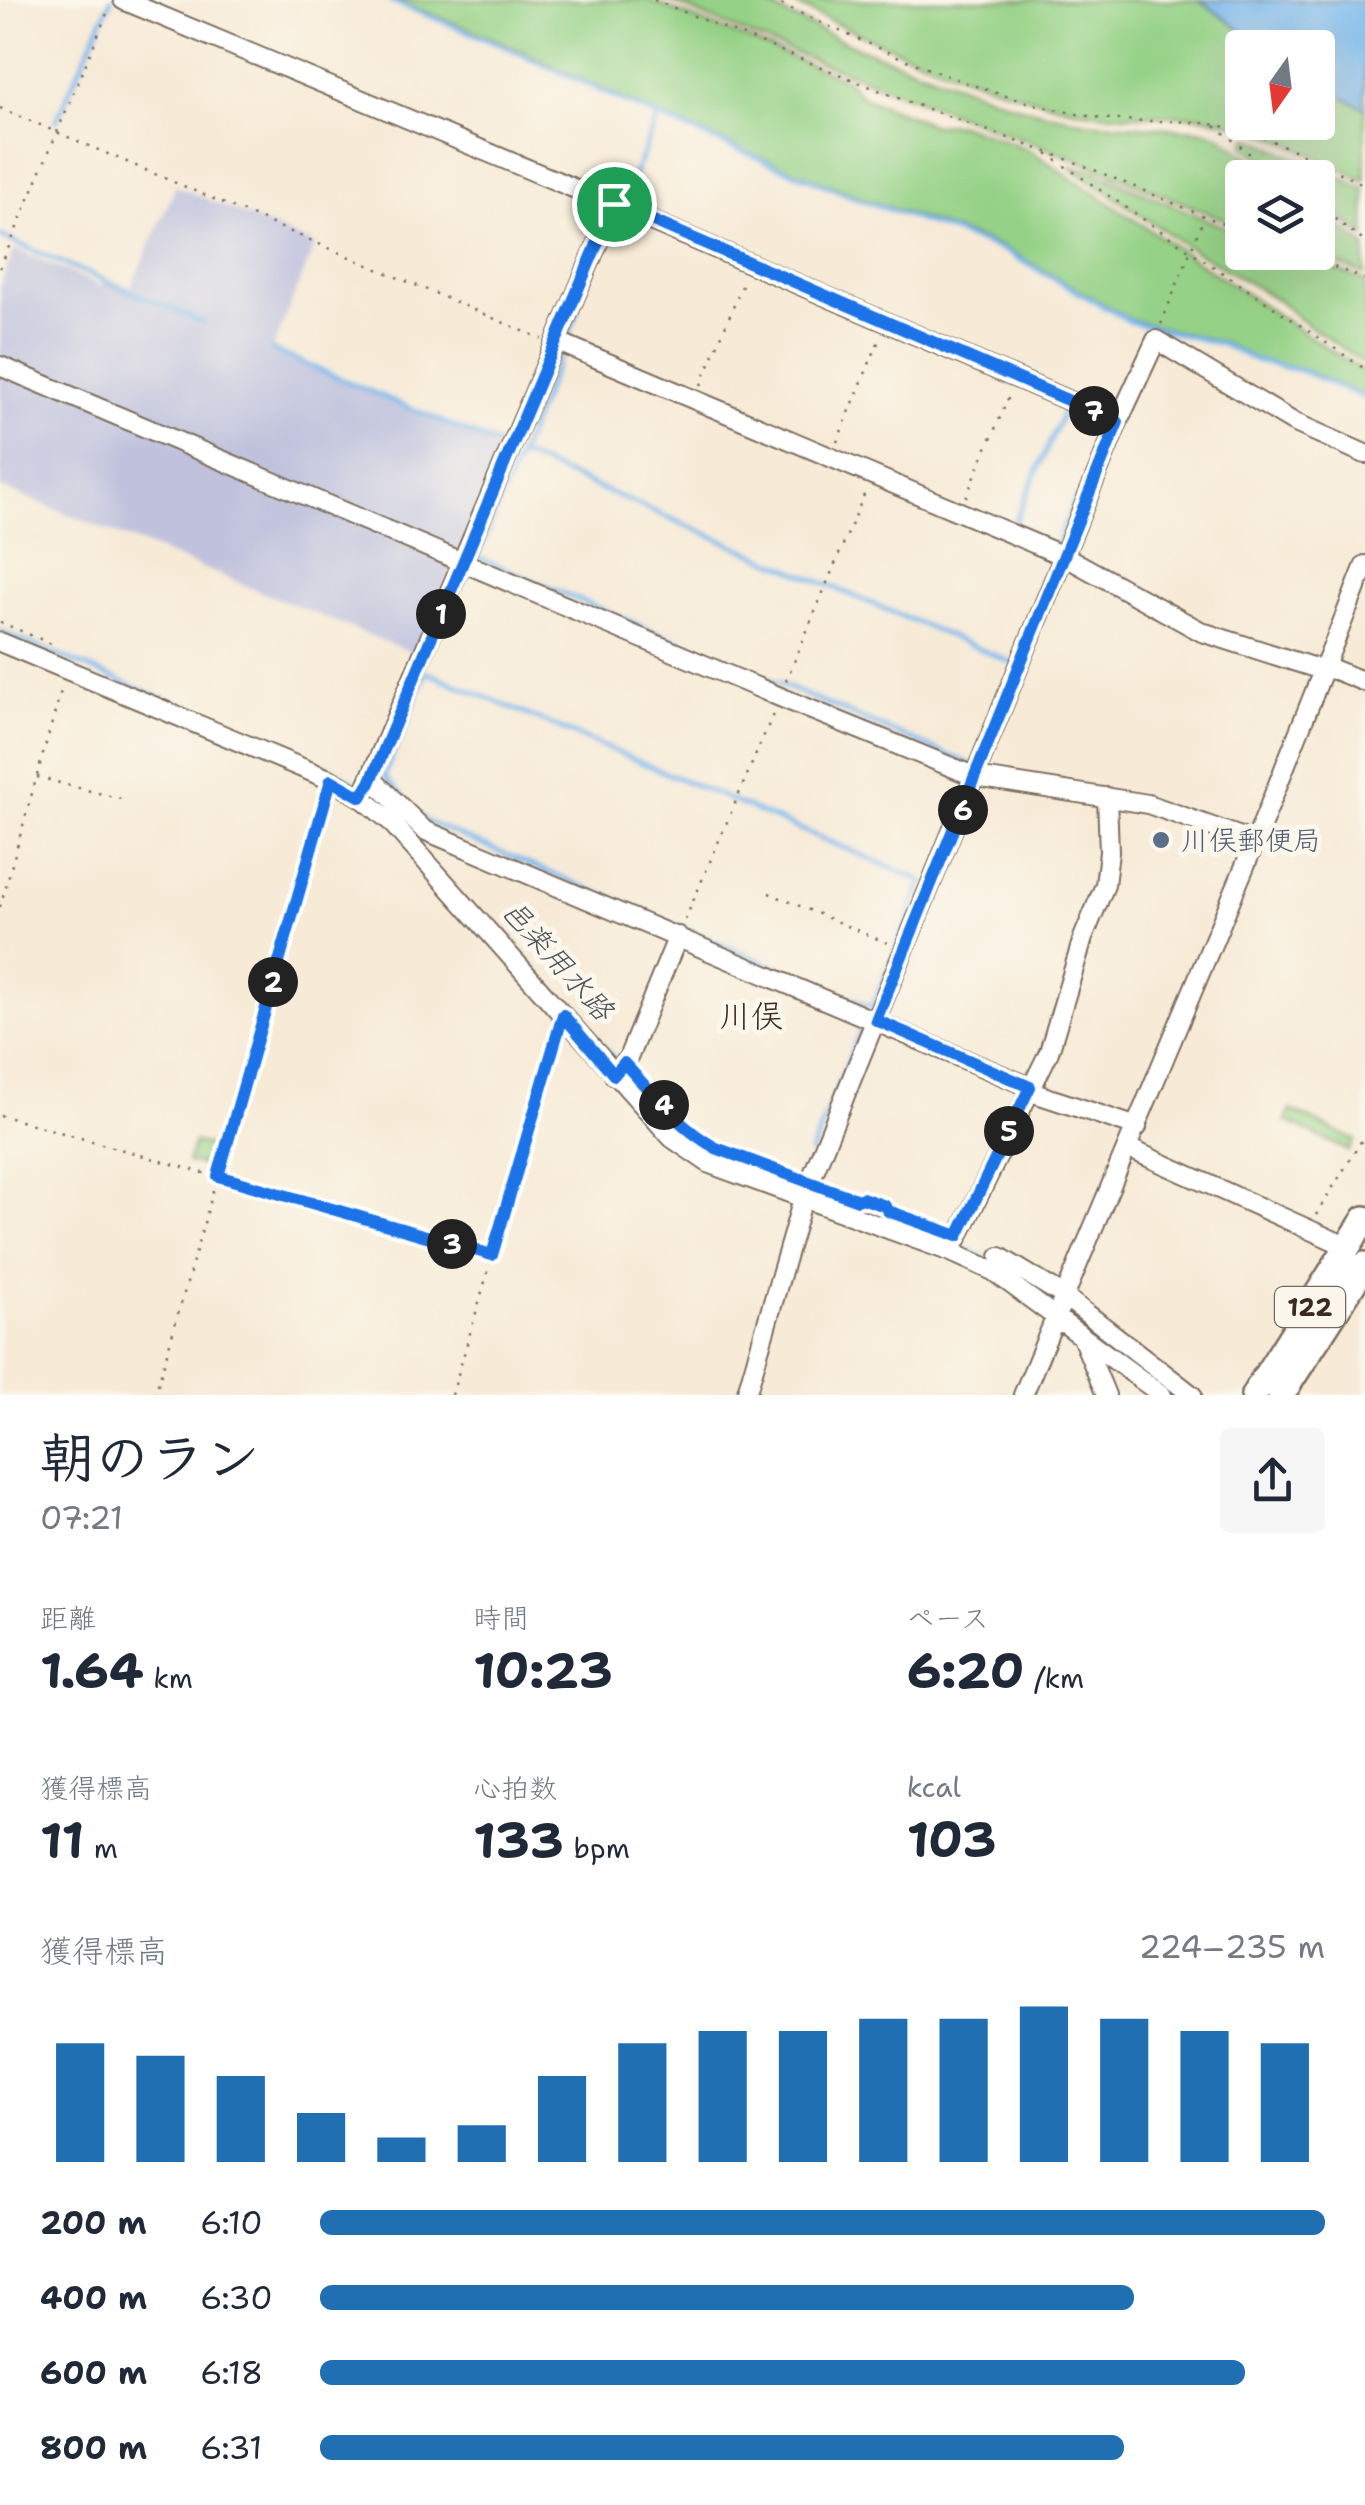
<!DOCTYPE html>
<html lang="ja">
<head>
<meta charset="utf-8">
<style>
  body { margin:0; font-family:"Shantell Sans","Klee One",sans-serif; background:#f6f6f7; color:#1f2937; height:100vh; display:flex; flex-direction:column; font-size:38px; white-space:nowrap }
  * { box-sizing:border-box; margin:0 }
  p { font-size:32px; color:#747a83 }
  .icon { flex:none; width:55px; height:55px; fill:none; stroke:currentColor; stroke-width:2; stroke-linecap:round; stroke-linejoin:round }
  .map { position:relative; height:1395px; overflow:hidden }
  .drawer { display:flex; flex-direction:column; background:#fff; flex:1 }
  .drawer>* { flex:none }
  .needle { width:65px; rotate:194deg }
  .controls { position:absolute; left:1225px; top:30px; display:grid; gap:20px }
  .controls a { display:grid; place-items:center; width:110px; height:110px; border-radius:10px; background:#fff; box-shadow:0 10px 40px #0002; font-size:50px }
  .pin { position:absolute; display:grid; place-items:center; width:85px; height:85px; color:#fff; margin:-42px; border:5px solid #fff; border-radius:50%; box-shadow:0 2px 10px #0007 }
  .km { position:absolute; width:50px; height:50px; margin:-25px; border-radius:50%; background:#222; color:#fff; font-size:28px; line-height:50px; text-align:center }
  .round { display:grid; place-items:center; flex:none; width:105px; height:105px; border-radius:10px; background:#f6f6f7 }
  .summary { display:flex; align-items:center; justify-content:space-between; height:170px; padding:0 40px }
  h1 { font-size:55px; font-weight:700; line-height:75px }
  .figures { display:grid; grid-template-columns:repeat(3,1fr); gap:15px; height:170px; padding:10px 40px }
  .figures div { display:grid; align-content:center }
  .figures b { font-size:50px; font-weight:700 }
  .figures small { font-size:28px; font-weight:400 }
  .figures p { font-size:28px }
  .chart { height:280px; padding:20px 40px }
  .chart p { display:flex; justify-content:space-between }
  .chart svg { width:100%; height:180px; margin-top:10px; stroke:#1f6fb2; stroke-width:6 }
  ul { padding:0 40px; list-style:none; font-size:32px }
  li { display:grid; grid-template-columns:160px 120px 1fr; align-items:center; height:75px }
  li i { height:25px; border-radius:12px; background:#1f6fb2 }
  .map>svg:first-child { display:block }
  .industrial { fill:#c0c2dd }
  .green { fill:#95d186; stroke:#687e52; stroke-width:2.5 }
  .water { fill:#78b7ec; stroke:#5a7085; stroke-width:2.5 }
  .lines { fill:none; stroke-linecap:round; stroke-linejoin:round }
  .stream { stroke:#78b7ec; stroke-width:5 }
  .minor-casing { stroke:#7d6d5e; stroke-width:22 }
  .highway-casing { stroke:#7d6d5e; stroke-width:30 }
  .path { stroke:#7d6d5e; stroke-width:2.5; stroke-dasharray:2.5 8; stroke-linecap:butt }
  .minor { stroke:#fff; stroke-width:18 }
  .highway { stroke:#fff; stroke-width:25 }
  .route-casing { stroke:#fff; stroke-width:20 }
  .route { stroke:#1a73e8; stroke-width:12 }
  .service-dot { fill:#5c6f8a; stroke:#fbf7ec; stroke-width:4 }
  .labels { text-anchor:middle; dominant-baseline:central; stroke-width:10; stroke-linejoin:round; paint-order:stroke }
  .shield { fill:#fbf7ec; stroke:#75685c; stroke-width:2.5 }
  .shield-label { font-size:25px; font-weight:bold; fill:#3b2a1e }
  .service-label { font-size:28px; fill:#4e5e75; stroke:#fbf7ec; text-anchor:start }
  .water-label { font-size:30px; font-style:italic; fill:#4d545c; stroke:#fbf7ec }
  .quarter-label { font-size:32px; fill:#3b2a1e; stroke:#fbf7ec }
</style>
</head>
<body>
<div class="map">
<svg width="1365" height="1395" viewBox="0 0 1365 1395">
  <rect width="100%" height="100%" fill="#fbf7ec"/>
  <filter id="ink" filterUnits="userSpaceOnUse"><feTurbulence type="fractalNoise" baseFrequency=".01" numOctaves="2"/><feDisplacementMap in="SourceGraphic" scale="20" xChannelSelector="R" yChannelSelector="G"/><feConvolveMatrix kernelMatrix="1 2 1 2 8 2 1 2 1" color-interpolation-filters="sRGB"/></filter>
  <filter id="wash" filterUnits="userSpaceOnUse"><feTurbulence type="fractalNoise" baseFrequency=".0048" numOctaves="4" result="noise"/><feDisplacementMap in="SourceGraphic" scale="40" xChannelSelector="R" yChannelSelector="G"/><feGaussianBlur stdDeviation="2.25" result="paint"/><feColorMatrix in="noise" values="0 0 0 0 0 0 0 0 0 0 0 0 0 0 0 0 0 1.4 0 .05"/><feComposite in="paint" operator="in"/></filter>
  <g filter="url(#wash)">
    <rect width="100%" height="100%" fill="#f7ead6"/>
    <!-- industrial -->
    <path class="industrial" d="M176,186L315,245L271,352L502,449L416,654L0,487V286L15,249L101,286L105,279L131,287Z"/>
    <!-- green -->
    <path class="green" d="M395,0H648L846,79L862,97L933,125L960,124L1028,149L1365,373V396L1304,370L1258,360L1221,342L1132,320L1004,248L862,198L662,117L502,42Z
      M667,0H755L856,47L1017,106L1085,122L1207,131L1220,136L1275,177L1242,178V227L1078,160L758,39Z
      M785,0H1200L1263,47L1242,48V122H1318V85L1365,108V181C1312,156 1261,124 1202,117C1162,112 1119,119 1079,110C977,87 880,44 785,0Z
      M1251,138L1365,189V237L1318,200V178L1287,177L1245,146L1246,139Z
      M1070,167L1089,170L1242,234V252L1291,253L1365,281V364L1299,319L1279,301L1186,246Z
      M1318,210L1365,246V275L1307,253L1318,252Z
      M1291,1110L1355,1140L1349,1151L1286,1121Z
      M194,1142L218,1148L213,1167L187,1162Z"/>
    <!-- water -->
    <path class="water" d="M1200,0H1365V108L1318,85V48L1263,47Z"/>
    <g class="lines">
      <!-- stream -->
      <path class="stream" d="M388,0L499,44L658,117L856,198L1005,251L1131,322L1221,344L1257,361L1302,371L1365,398
        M56,121L111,0
        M622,204L658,117
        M0,236L204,323
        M573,339L568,337L578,311
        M272,350L498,445
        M561,353L477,557L972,765
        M518,454L1015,664
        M1013,526L1067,403
        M1052,544L1056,546L1076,497
        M0,631L329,768L374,794L392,812
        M426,672L923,881L872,1007L425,821L384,776Z
        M497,928L671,1122C710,1155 755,1169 803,1186
        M811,1153L864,1022
        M813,1190L923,1230L997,1264
        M1028,1283L1055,1304
        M1064,1310L1178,1395"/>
    </g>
  </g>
  <g filter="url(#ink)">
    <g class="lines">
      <defs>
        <path id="minor" d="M123,0L614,205L1118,422
          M556,341L1066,557L1202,632L1312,667L1335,670L1365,682
          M0,366L780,697L976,777L1148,804L1255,842
          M0,642L331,780L361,797L390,821L672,1138L710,1164L951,1252L993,1271L1162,1395
          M372,779L424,830L1030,1087
          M366,788L614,205
          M614,1075L628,1058L678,936
          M1028,1091L1137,1127
          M1128,1148L1348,1247
          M951,1252L1049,1052L1083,938L1105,885L1109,852L1107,797
          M1000,1257L1064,1296L1192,1395
          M1082,1337L1106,1395
          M746,1395L803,1199L1118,422L1156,340L1293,422L1365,454
          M1023,1395L1255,842L1365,565"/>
        <path id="highway" d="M1254,1395L1365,1219
          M1281,1395L1365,1265"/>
      </defs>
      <!-- minor casing -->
      <use href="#minor" class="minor-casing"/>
      <!-- highway casing -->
      <use href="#highway" class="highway-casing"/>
      <!-- path -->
      <path class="path" d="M654,0L903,100L1080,164L1242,232
        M772,0C871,46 987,100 1095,117C1135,124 1177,118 1217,125C1270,134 1317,162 1365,185
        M0,108L542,339
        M1215,126L1280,178
        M1047,154L1365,369
        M1318,206L1365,242
        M1295,252L1365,279
        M0,268L108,11
        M1161,324L1203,220
        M701,385L744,281
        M837,442L880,338
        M966,497L1010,394
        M0,622L54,645
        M786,681L866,490
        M37,777L121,799
        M769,893L887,943
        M0,907L62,687
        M685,920L774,712
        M0,1115L492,1255
        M856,1199L861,1197L888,1211
        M1316,1215L1365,1135
        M155,1395L326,795
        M452,1395L557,1035"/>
      <!-- minor -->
      <use href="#minor" class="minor"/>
      <!-- highway -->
      <use href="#highway" class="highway"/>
    </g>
  </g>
  <g class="lines" filter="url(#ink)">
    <defs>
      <path id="route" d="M614,204L1118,422L876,1020L1030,1087L958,1236L888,1211L885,1206L862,1198L858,1200L716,1148C679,1128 653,1094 624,1063L614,1075L563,1015L492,1255L218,1176L331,780L361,797L370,783Z"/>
    </defs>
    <!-- route casing -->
    <use href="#route" class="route-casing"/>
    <!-- route -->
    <use href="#route" class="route"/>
  </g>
  <!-- markers -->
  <circle class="service-dot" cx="1161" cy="840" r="10"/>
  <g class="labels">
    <!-- shield labels -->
    <rect class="shield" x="1275" y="1287" width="70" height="40" rx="8"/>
    <g class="shield-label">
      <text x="1310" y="1307">122</text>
    </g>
    <!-- service labels -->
    <g class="service-label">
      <text x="1181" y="840">川俣郵便局</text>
    </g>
    <!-- water labels -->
    <g class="water-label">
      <text transform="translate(558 960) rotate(48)">邑楽用水路</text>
    </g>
    <!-- quarter labels -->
    <g class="quarter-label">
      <text x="751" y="1015">川俣</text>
    </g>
  </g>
</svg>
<div class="controls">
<a><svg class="needle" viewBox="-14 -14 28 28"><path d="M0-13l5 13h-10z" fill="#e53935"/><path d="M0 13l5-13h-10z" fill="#747a83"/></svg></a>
<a><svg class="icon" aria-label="layers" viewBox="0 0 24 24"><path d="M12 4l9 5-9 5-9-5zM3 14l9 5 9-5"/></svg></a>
</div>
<div class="pin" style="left:614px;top:204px;background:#1e9e55"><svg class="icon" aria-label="arrive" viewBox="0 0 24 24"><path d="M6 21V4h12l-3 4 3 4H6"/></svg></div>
<b class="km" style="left:441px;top:614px">1</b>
<b class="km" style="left:273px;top:982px">2</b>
<b class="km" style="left:452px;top:1244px">3</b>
<b class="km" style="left:664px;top:1105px">4</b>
<b class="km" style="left:1009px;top:1131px">5</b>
<b class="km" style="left:963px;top:810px">6</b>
<b class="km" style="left:1094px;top:411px">7</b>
</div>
<section class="drawer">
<div class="summary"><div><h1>朝のラン</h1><p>07:21</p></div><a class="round"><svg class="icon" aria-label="share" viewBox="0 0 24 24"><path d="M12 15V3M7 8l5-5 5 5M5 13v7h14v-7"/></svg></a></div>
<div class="figures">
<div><p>距離</p><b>1.64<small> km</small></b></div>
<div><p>時間</p><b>10:23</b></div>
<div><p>ペース</p><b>6:20<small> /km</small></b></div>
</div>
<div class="figures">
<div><p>獲得標高</p><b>11<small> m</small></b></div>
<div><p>心拍数</p><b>133<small> bpm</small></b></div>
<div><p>kcal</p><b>103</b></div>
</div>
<div class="chart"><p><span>獲得標高</span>224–235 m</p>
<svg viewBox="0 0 160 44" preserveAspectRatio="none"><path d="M5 44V15M15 44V18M25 44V23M35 44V32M45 44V38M55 44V35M65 44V23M75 44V15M85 44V12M95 44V12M105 44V9M115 44V9M125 44V6M135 44V9M145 44V12M155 44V15"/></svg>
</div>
<ul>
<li><b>200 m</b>6:10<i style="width:100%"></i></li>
<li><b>400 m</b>6:30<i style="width:81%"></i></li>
<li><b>600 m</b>6:18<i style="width:92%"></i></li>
<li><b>800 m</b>6:31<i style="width:80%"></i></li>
</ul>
</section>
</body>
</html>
